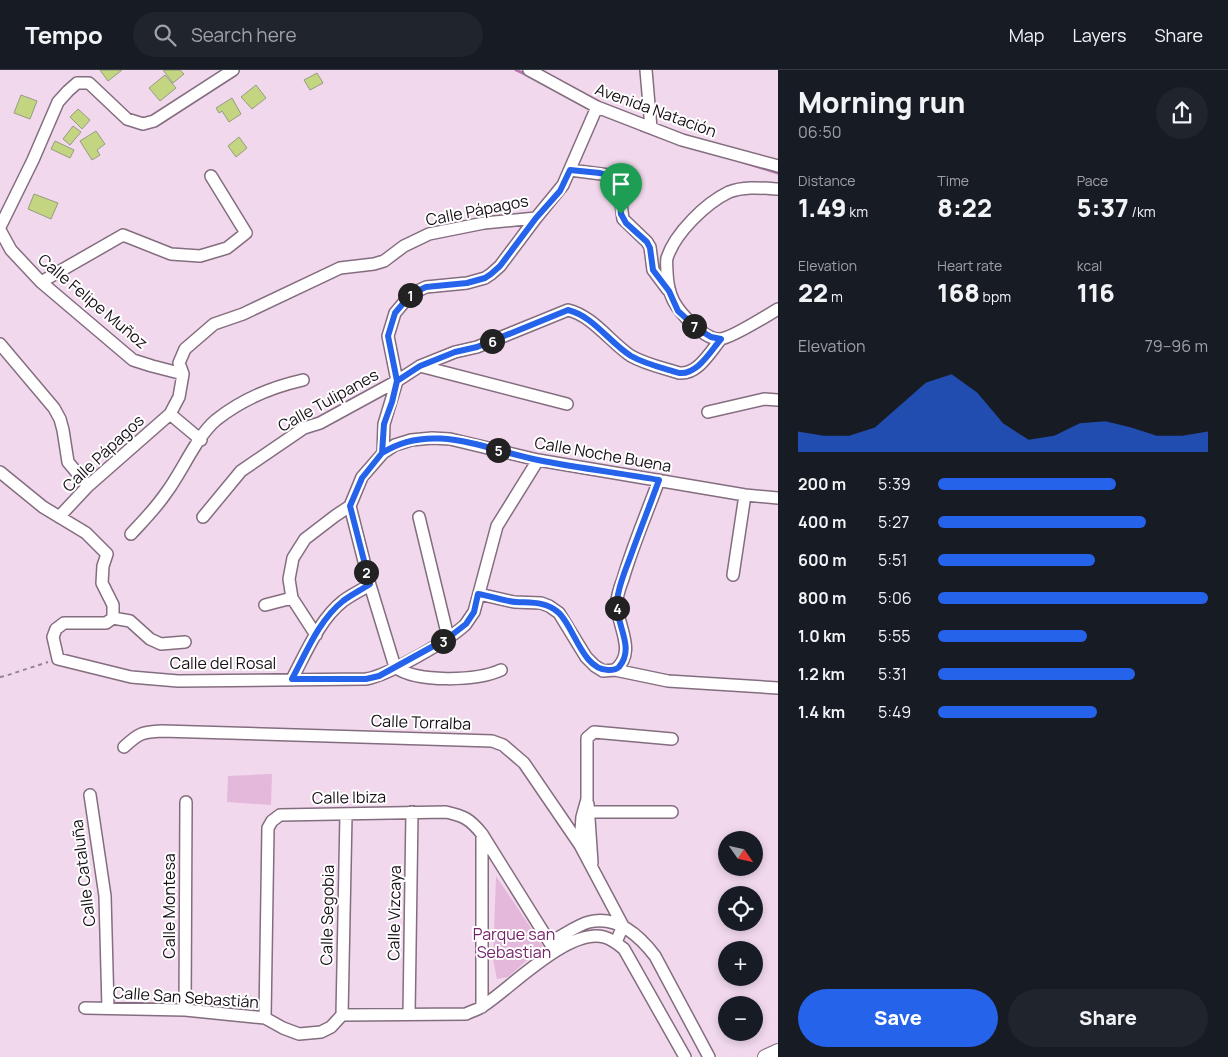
<!DOCTYPE html>
<html lang="en">
<head>
<meta charset="utf-8">
<style>
  body { margin:0; font-family:Manrope,sans-serif; background:#20242c; color:#f1f3f6; height:100vh; display:flex; flex-direction:column; font-size:19px; white-space:nowrap }
  * { box-sizing:border-box; margin:0 }
  p { font-size:16px; color:#9ea1a6 }
  .icon { flex:none; width:28px; height:28px; fill:none; stroke:currentColor; stroke-width:2; stroke-linecap:round; stroke-linejoin:round }
  .map { position:relative; flex:1; overflow:hidden }
  .side { display:flex; flex-direction:column; background:#171b24; width:450px }
  .side>* { flex:none }
  .needle { width:32px; rotate:124deg }
  .tools { position:absolute; left:718px; top:761px; display:grid; gap:10px }
  .tools a { display:grid; place-items:center; width:45px; height:45px; border-radius:50%; background:#171b24; box-shadow:0 2px 8px #0003; font-size:25px }
  .pin { position:absolute; display:grid; place-items:center; width:42px; height:42px; color:#fff; margin:-51px -21px; border-radius:50% 50% 50% 0; rotate:-45deg; box-shadow:0 0 5px #0007 }
  .pin .icon { rotate:45deg }
  .km { position:absolute; width:25px; height:25px; margin:-12px; border-radius:50%; background:#222; color:#fff; font-size:14px; line-height:25px; text-align:center }
  .round { display:grid; place-items:center; flex:none; width:52px; height:52px; border-radius:26px; background:#20242c }
  .head { display:flex; align-items:center; justify-content:space-between; height:85px; padding:0 20px }
  h1 { font-size:28px; font-weight:800; line-height:38px }
  .metrics { display:grid; grid-template-columns:repeat(3,1fr); gap:8px; height:85px; padding:5px 20px }
  .metrics div { display:grid; align-content:center }
  .metrics b { font-size:25px; font-weight:800 }
  .metrics small { font-size:14px; font-weight:400 }
  .metrics p { font-size:14px }
  .chart { height:140px; padding:10px 20px }
  .chart p { display:flex; justify-content:space-between }
  .chart svg { width:100%; height:90px; margin-top:5px; fill:#2563eb; opacity:.7 }
  .cta { display:flex; gap:10px; margin-top:auto; padding:10px 20px }
  .cta a { flex:1; height:58px; border-radius:30px; background:#2563eb; color:#fff; font-size:20px; font-weight:800; line-height:58px; text-align:center }
  .cta a+a { background:#20242c; color:#f1f3f6 }
  ul { padding:0 20px; list-style:none; font-size:16px }
  li { display:grid; grid-template-columns:80px 60px 1fr; align-items:center; height:38px }
  li i { height:12px; border-radius:6px; background:#2563eb }
  header { display:flex; align-items:center; gap:30px; box-sizing:border-box; height:70px; padding:0 25px; background:#171b24; border-bottom:1px solid #363941 }
  header strong { font-size:24px }
  nav { display:flex; gap:28px; margin-inline-start:auto; font-size:18px }
  .search { width:350px; height:45px; background:#20242c; display:flex; align-items:center; gap:12px; box-sizing:border-box; padding:0 18px; border-radius:28px; color:#9ea1a6; font-size:19px }
  main { display:flex; flex:1; min-height:0 }
  .map>svg:first-child { display:block }
  .green { fill:#e4b8db }
  .lines { fill:none; stroke-linecap:round; stroke-linejoin:round }
  .stream { stroke:#b876ad; stroke-width:3 }
  .building { fill:#c3d580; stroke:#959c81 }
  .minor-casing { stroke:#846d7f; stroke-width:14 }
  .major-casing { stroke:#846d7f; stroke-width:16 }
  .path { stroke:#958392; stroke-width:2; stroke-dasharray:4 4; stroke-linecap:butt }
  .minor { stroke:#fff; stroke-width:11 }
  .major { stroke:#fff; stroke-width:14 }
  .route-casing { stroke:#fff; stroke-width:10 }
  .route { stroke:#2563eb; stroke-width:6 }
  .labels { text-anchor:middle; dominant-baseline:central; stroke-width:4; stroke-linejoin:round; paint-order:stroke }
  .street-label { font-size:16px; fill:#170f16; stroke:#fff }
  .park-label { font-size:16px; fill:#722268; stroke:#fff }
</style>
</head>
<body>
<header>
<strong>Tempo</strong>
<div class="search"><svg class="icon" aria-label="search" viewBox="0 0 24 24"><circle cx="10" cy="10" r="6"/><path d="M15 15l6 6"/></svg>Search here</div>
<nav><a>Map</a><a>Layers</a><a>Share</a></nav>
</header>
<main>
<div class="map">
<svg width="778" height="987" viewBox="0 0 778 987">
  <rect width="100%" height="100%" fill="#f1d8ec"/>
  <!-- green -->
  <path class="green" d="M272,704L271,735L227,732L228,706Z
    M496,806L543,876L508,907L497,909L493,889Z"/>
  <g class="lines">
    <!-- stream -->
    <path class="stream" d="M516,0L529,6
      M641,60L663,68
      M743,92L778,103"/>
  </g>
  <!-- building -->
  <path class="building" d="M100,0H122L108,11Z
    M163,0H180L184,4L173,13Z
    M317,3L323,13L310,20L304,10Z
    M165,5L176,18L160,31L149,18Z
    M256,15L266,28L252,39L241,27Z
    M21,25L37,31L30,49L14,43Z
    M232,28L241,44L229,52L222,41L219,43L216,38Z
    M78,39L90,50L82,59L70,47Z
    M73,56L81,62L70,75L63,69Z
    M96,61L105,74L97,80L100,85L92,90L80,71Z
    M239,67L247,78L236,87L228,76Z
    M55,71L74,80L70,88L51,79Z
    M34,124L58,133L51,149L28,139Z"/>
  <g class="lines">
    <defs>
      <path id="minor" d="M529,0L597,37L682,70L778,96
        M646,0L651,58
        M570,100L609,105L617,111L619,118L623,149L647,172L650,177L653,200L668,220
        M778,119C762,118 744,116 729,122C706,133 675,163 667,188C666,192 667,198 667,203C668,226 675,237 691,253C698,259 710,270 720,269C730,269 768,245 778,239
        M0,157L33,90L58,32L68,21L77,13H89L127,49L143,54L154,51L233,0
        M0,160L11,180L41,212L133,290L152,296L183,304
        M41,212L123,165L171,184L200,186L227,178L246,163L211,106
        M0,274L54,338L60,349L63,360L68,392L88,416
        M420,296L567,334
        M708,342L764,329L778,330
        M170,344L201,370
        M383,383L384,354L397,311L388,266L395,243L411,224L426,217L467,213L485,208L491,204L500,196L536,148
        M0,402L43,437L86,463L107,484L103,496L102,513L113,535V548
        M350,436L370,515L395,597C417,613 477,611 501,600
        M59,447L88,416L170,344L179,327L183,304L179,293L185,279L214,254L243,244L340,198L374,194L384,191L404,176L429,164L484,153L536,148L563,115L597,37
        M203,447L241,401L304,358L320,353L397,311L420,296L455,282L477,277L568,240C593,246 610,272 631,286C645,294 663,298 679,303C698,305 710,282 721,269
        M419,447L448,567
        M131,464C143,451 156,438 166,423C182,402 196,367 216,350C241,330 272,317 303,310
        M733,505L745,425
        M479,524L514,532L541,533L549,536L559,543L586,587L595,596L603,601L615,600L668,611L778,618
        M265,535L292,528
        M316,565L292,528L289,509L293,488L305,469L335,446L350,436L362,407L383,383L395,375L411,370L432,368L450,369L538,390L745,425L778,428
        M185,572L161,574L150,569L130,551L113,548L106,553H64L56,559L53,567L58,589L131,607L178,611L366,609C387,606 449,570 465,555C468,551 471,546 474,542L497,456L538,390
        M615,600C637,582 618,558 617,535C616,527 620,517 623,509C633,475 647,443 659,410
        M292,609C306,583 319,550 343,531C351,525 361,520 370,515
        M124,677C139,663 142,662 162,661L492,671L503,675L524,693L580,775L623,856L616,872
        M90,725L105,826L108,938
        M588,734L592,793
        M589,742H672
        M580,775L582,747L587,729V668L594,662L672,669
        M550,872C561,867 577,855 589,852C617,845 639,865 655,886L709,987
        M482,937V764
        M85,938L185,940L265,948L283,958L299,964L321,962L331,957L342,945L466,944C471,941 478,940 483,936C512,917 568,858 604,867C612,869 618,874 624,879L685,987
        M185,940L186,732
        M409,944L412,742
        M342,945L346,745
        M265,948L268,758L272,751L280,745L446,742C464,746 470,749 482,764L555,881"/>
      <path id="major" d="M765,987L778,981"/>
    </defs>
    <!-- minor casing -->
    <use href="#minor" class="minor-casing"/>
    <!-- major casing -->
    <use href="#major" class="major-casing"/>
    <!-- path -->
    <path class="path" d="M0,607L5,606L48,592"/>
    <!-- minor -->
    <use href="#minor" class="minor"/>
    <!-- major -->
    <use href="#major" class="major"/>
  </g>
  <g class="lines">
    <defs>
      <path id="route" d="M621,144L619,118L613,107L600,103L570,100L560,121L536,148L500,196L491,204L485,208L467,213L426,217L411,224L395,243L388,266L397,311L392,332L384,354L382,383L362,408L350,436L370,514C361,520 351,525 343,531C319,550 306,583 292,609H366L379,606L448,568L466,554L474,542L478,524C491,526 503,531 516,532C531,533 546,531 559,543C574,557 583,601 609,600C613,600 616,600 619,597C636,577 615,554 617,532C618,516 626,499 631,485C640,460 650,435 659,410C619,403 578,398 538,390C486,380 432,351 382,383L384,354L392,332L397,311L420,296L455,282L477,277L568,240C593,246 609,272 631,286C645,294 663,298 679,303C697,305 710,282 721,269L711,267L698,259L678,241L669,221L653,200L650,178L647,172L626,153L621,144"/>
    </defs>
    <!-- route casing -->
    <use href="#route" class="route-casing"/>
    <!-- route -->
    <use href="#route" class="route"/>
  </g>
  <g class="labels">
    <!-- street labels -->
    <g class="street-label">
      <text transform="translate(656 40) rotate(20)">Avenida Natación</text>
      <text transform="translate(477 140) rotate(-11)">Calle Pápagos</text>
      <text transform="translate(93 231) rotate(40)">Calle Felipe Muñoz</text>
      <text transform="translate(328 330) rotate(-29)">Calle Tulipanes</text>
      <text transform="translate(103 383) rotate(-43)">Calle Pápagos</text>
      <text transform="translate(603 384) rotate(10)">Calle Noche Buena</text>
      <text x="223" y="593">Calle del Rosal</text>
      <text transform="translate(421 652) rotate(2)">Calle Torralba</text>
      <text transform="translate(349 727) rotate(-1)">Calle Ibiza</text>
      <text transform="translate(83 803) rotate(-97)">Calle Cataluña</text>
      <text transform="translate(169 836) rotate(-90)">Calle Montesa</text>
      <text transform="translate(394 843) rotate(-89)">Calle Vizcaya</text>
      <text transform="translate(327 845) rotate(-89)">Calle Segobia</text>
      <text transform="translate(186 927) rotate(4)">Calle San Sebastián</text>
    </g>
    <!-- park labels -->
    <g class="park-label">
      <text x="514" y="864">Parque san<tspan x="514" dy="18">Sebastian</tspan></text>
    </g>
  </g>
</svg>
<div class="tools">
<a><svg class="needle" viewBox="-14 -14 28 28"><path d="M0-13l5 13h-10z" fill="#e53935"/><path d="M0 13l5-13h-10z" fill="#9ea1a6"/></svg></a>
<a><svg class="icon" aria-label="locate" viewBox="0 0 24 24"><circle cx="12" cy="12" r="6"/><path d="M12 2v4M12 18v4M2 12h4M18 12h4"/></svg></a>
<a>+</a>
<a>−</a>
</div>
<div class="pin" style="left:621px;top:144px;background:#1e9e55"><svg class="icon" aria-label="arrive" viewBox="0 0 24 24"><path d="M6 21V4h12l-3 4 3 4H6"/></svg></div>
<b class="km" style="left:410px;top:225px">1</b>
<b class="km" style="left:366px;top:502px">2</b>
<b class="km" style="left:443px;top:571px">3</b>
<b class="km" style="left:617px;top:538px">4</b>
<b class="km" style="left:498px;top:380px">5</b>
<b class="km" style="left:492px;top:271px">6</b>
<b class="km" style="left:694px;top:256px">7</b>
</div>
<section class="side">
<div class="head"><div><h1>Morning run</h1><p>06:50</p></div><a class="round"><svg class="icon" aria-label="share" viewBox="0 0 24 24"><path d="M12 15V3M7 8l5-5 5 5M5 13v7h14v-7"/></svg></a></div>
<div class="metrics">
<div><p>Distance</p><b>1.49<small> km</small></b></div>
<div><p>Time</p><b>8:22</b></div>
<div><p>Pace</p><b>5:37<small> /km</small></b></div>
</div>
<div class="metrics">
<div><p>Elevation</p><b>22<small> m</small></b></div>
<div><p>Heart rate</p><b>168<small> bpm</small></b></div>
<div><p>kcal</p><b>116</b></div>
</div>
<div class="chart"><p><span>Elevation</span>79–96 m</p>
<svg viewBox="0 0 160 44" preserveAspectRatio="none"><path d="M0 44V34L10 36L20 36L30 32L40 21L50 10L60 6L70 15L80 30L90 38L100 36L110 30L120 29L130 32L140 36L150 36L160 34V44z"/></svg>
</div>
<ul>
<li><b>200 m</b>5:39<i style="width:66%"></i></li>
<li><b>400 m</b>5:27<i style="width:77%"></i></li>
<li><b>600 m</b>5:51<i style="width:58%"></i></li>
<li><b>800 m</b>5:06<i style="width:100%"></i></li>
<li><b>1.0 km</b>5:55<i style="width:55%"></i></li>
<li><b>1.2 km</b>5:31<i style="width:73%"></i></li>
<li><b>1.4 km</b>5:49<i style="width:59%"></i></li>
</ul>
<div class="cta"><a>Save</a><a>Share</a></div>
</section>
</main>
</body>
</html>
